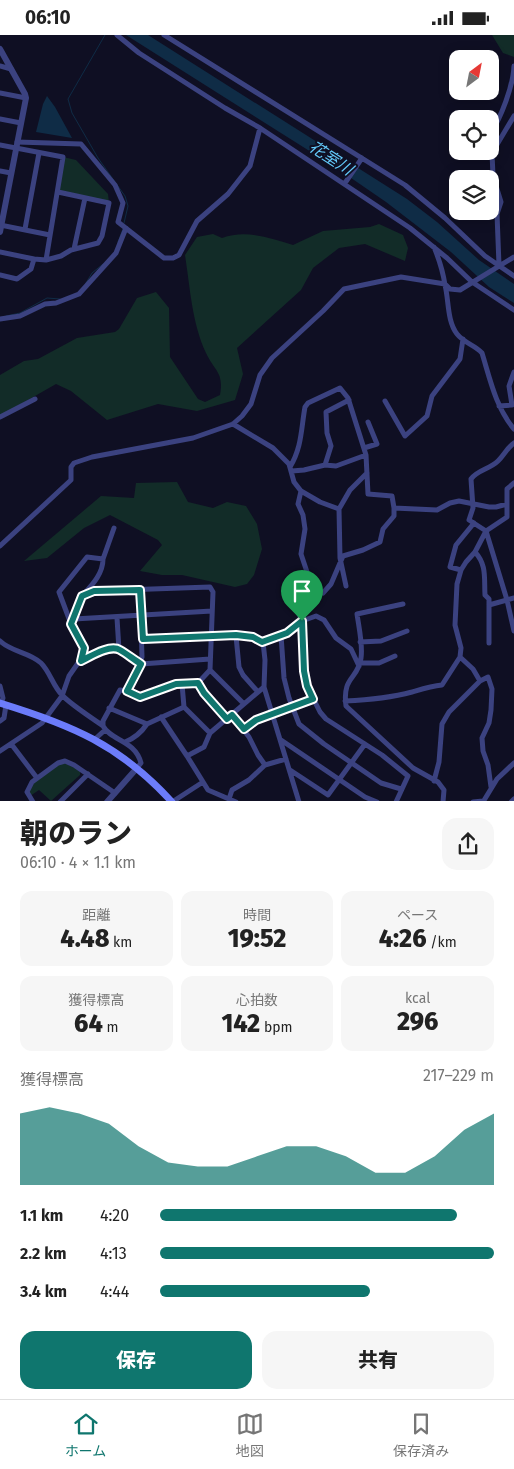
<!DOCTYPE html>
<html lang="ja">
<head>
<meta charset="utf-8">
<style>
  body { margin:0; font-family:"Fira Sans","Noto Sans JP",sans-serif; background:#f6f6f6; color:#222; height:100vh; display:flex; flex-direction:column; font-size:19px; white-space:nowrap }
  * { box-sizing:border-box; margin:0 }
  p { font-size:16px; color:#767676 }
  .icon { flex:none; width:28px; height:28px; fill:none; stroke:currentColor; stroke-width:2; stroke-linecap:round; stroke-linejoin:round }
  .map { position:relative; height:766px; overflow:hidden }
  .drawer { display:flex; flex-direction:column; background:#fff; flex:1 }
  .drawer>* { flex:none }
  .needle { width:32px; rotate:32deg }
  .fabs { position:absolute; left:449px; top:15px; display:grid; gap:10px }
  .fabs a { display:grid; place-items:center; width:50px; height:50px; border-radius:10px; background:#fff; box-shadow:0 2px 12px #0003; font-size:25px }
  .pin { position:absolute; display:grid; place-items:center; width:42px; height:42px; color:#fff; margin:-51px -21px; border-radius:50% 50% 50% 0; rotate:-45deg; box-shadow:0 0 5px #0007 }
  .pin .icon { rotate:45deg }
  .round { display:grid; place-items:center; flex:none; width:52px; height:52px; border-radius:15px; background:#f6f6f6 }
  .overview { display:flex; align-items:center; justify-content:space-between; height:85px; padding:0 20px }
  h1 { font-size:28px; font-weight:800; line-height:38px }
  .stats { display:grid; grid-template-columns:repeat(3,1fr); gap:8px; height:85px; padding:5px 20px }
  .stats div { display:grid; align-content:center; border-radius:12px; background:#f6f6f6; text-align:center }
  .stats b { font-size:25px; font-weight:800 }
  .stats small { font-size:14px; font-weight:400 }
  .stats p { font-size:14px }
  .chart { height:140px; padding:10px 20px }
  .chart p { display:flex; justify-content:space-between }
  .chart svg { width:100%; height:90px; margin-top:5px; fill:#0f766e; opacity:.7 }
  .primary-button { display:flex; gap:10px; margin-top:auto; padding:10px 20px }
  .primary-button a { flex:1; height:58px; border-radius:15px; background:#0f766e; color:#fff; font-size:20px; font-weight:800; line-height:58px; text-align:center }
  .primary-button a+a { background:#f6f6f6; color:#222 }
  ul { padding:0 20px; list-style:none; font-size:16px }
  li { display:grid; grid-template-columns:80px 60px 1fr; align-items:center; height:38px }
  li i { height:12px; border-radius:6px; background:#0f766e }
  .status { display:flex; justify-content:space-between; align-items:center; height:35px; padding:0 25px; background:#fff; direction:ltr }
  .status svg { height:14px; fill:currentColor }
  .menu { display:flex; justify-content:space-around; align-items:center; height:70px; border-top:1px solid #e0e0e0; background:#fff; font-size:14px; color:#767676 }
  .menu a { display:grid; justify-items:center; gap:2px }
  .menu .selected { color:#0f766e }
  .map>svg:first-child { display:block }
  .green { fill:#122c28 }
  .water { fill:#0f2c46 }
  .lines { fill:none; stroke-linecap:round; stroke-linejoin:round }
  .stream { stroke:#0f2c46; stroke-width:1 }
  .minor { stroke:#3b4280; stroke-width:5 }
  .tertiary { stroke:#3b4280; stroke-width:6 }
  .secondary { stroke:#6c7cfa; stroke-width:7 }
  .route-casing { stroke:#fff; stroke-width:10 }
  .route { stroke:#0f766e; stroke-width:6 }
  .labels { text-anchor:middle; dominant-baseline:central; stroke-width:4; stroke-linejoin:round; paint-order:stroke }
  .water-label { font-size:16px; font-style:italic; fill:#63c9fa; stroke:#0f0f23 }
</style>
</head>
<body>
<div class="status"><b>06:10</b><svg viewBox="0 0 49 12"><path d="M0 12V9h3v3zM5 12V6h3v6zM10 12V3h3v9zM15 12V0h3v12zM26 1h20v11H26zM47 4h2v5h-2z"/></svg></div>
<div class="map">
<svg width="514" height="767" viewBox="0 0 514 767">
  <rect width="100%" height="100%" fill="#0f0f23"/>
  <!-- green -->
  <path class="green" d="M492,0H514V22L503,18Z
    M63,122L76,125L108,159L109,168L58,157Z
    M379,189L403,200L408,213L405,226L365,209L339,213L313,233L301,255L237,313L243,339L235,365L197,376L158,369L107,385L71,356L56,349L0,381V340L24,326L38,324L77,303L115,297L119,294L137,263L156,257L169,273L170,322L198,364L205,367L220,360C224,337 215,337 206,318C192,288 190,252 185,220L197,202L213,199L222,203C246,194 270,203 293,210L323,196L370,192Z
    M177,447L188,467L213,473L227,467L246,471L257,489L262,514L254,540L247,549L235,552L182,540H162L140,536L162,510L158,505L110,480L84,493L47,523L24,526L101,461L134,463L136,448Z
    M64,728L80,735V740L51,766L39,755L30,761L28,755L33,748L59,729Z"/>
  <!-- water -->
  <path class="water" d="M126,0H148L407,164L437,187L479,225L514,249V268L489,252L451,217L386,167L338,134Z
    M47,61L55,72L72,103L36,97L43,69Z"/>
  <g class="lines">
    <!-- stream -->
    <path class="stream" d="M105,0L68,64L72,78L98,123L125,161L128,171L124,188
      M118,207L123,194
      M86,248L92,238L103,229
      M6,281L20,278L47,263L60,264"/>
    <!-- minor -->
    <path class="minor" d="M117,0L139,18L225,73L260,93L410,193L447,223L472,247L514,275
      M164,0L405,150L445,183L485,221L514,241
      M0,31L11,34
      M0,58L26,63
      M0,84L21,88
      M490,100C501,82 513,52 514,31
      M17,107L81,109L115,150L123,168L118,187L164,223H173L179,220L197,186L228,159L250,131L260,93
      M0,110L63,122L46,225
      M490,110L492,118L493,141L501,167L497,179L499,230
      M492,118L514,81
      M0,136L11,138
      M345,148L362,123
      M0,190L50,200
      M25,194L39,118
      M434,212C439,224 443,237 445,250C449,266 447,286 457,299C464,308 475,310 482,318C490,344 496,373 514,394
      M74,214L85,163
      M0,217L34,224
      M0,240L17,244L31,234L34,224L46,225L61,221L71,215L98,208L102,201L109,168L58,157
      M0,284L20,281L45,269L56,268L79,259L116,218L126,193
      M385,366L405,401L427,381L432,361L460,324L463,304
      M499,371L512,370L509,351L514,337
      M0,382L35,364
      M233,389L273,413L289,429L294,447L301,456L320,467L339,474L350,455L367,438
      M514,408C507,413 504,420 498,426C490,434 477,435 471,444L473,473L469,485L486,496L507,565L514,596
      M364,413L377,409L368,387
      M325,430L331,411L327,398L326,377L349,365
      M290,432C302,412 301,394 305,372L308,368L340,353L348,363L366,420
      M292,436L304,435L325,430L336,431L366,420L368,459L392,461L394,473L437,475L450,468L459,466L489,472H496L507,469
      M301,456L298,469L303,480L305,494L301,519L309,543L297,563V575L302,586L305,635L307,651L320,677L326,684L382,720L408,741L396,767
      M339,474L340,523L346,551
      M0,511L71,445V432L74,428L92,422L193,403L233,389L242,381L251,369L260,340L272,323L323,276L344,254L401,242L445,249L450,254L460,255L514,222
      M475,517C487,530 484,543 485,560L489,564V608
      M461,535L450,532L456,510L474,488
      M323,558L331,549L343,521L363,515L380,507L383,494L394,481V473
      M83,560C92,550 103,539 103,524
      M403,569L357,579C359,593 363,610 361,623C358,645 342,641 346,671L413,733L438,747L444,755L443,767
      M489,570L514,563
      M117,583L119,615L125,620L141,629L210,624
      M74,584L212,576
      M71,589L82,561L94,556L210,552L213,557L210,635L244,669
      M281,600L284,643L289,663L299,689L324,709L381,748L401,754
      M236,601L239,632L243,640L258,657
      M143,605L236,601L253,602L263,607L287,598L302,586L316,581L324,585L336,603L351,614L359,631
      M0,606C11,617 29,617 41,628C50,637 53,651 62,660C70,669 92,683 103,691C111,706 135,705 141,728L137,733
      M263,607L265,625L264,652L299,767
      M360,607L381,606L407,596
      M460,622L473,634L480,646L488,642L492,654L491,675L489,688L482,703L483,716L488,730L491,752
      M82,625L110,614L119,615
      M360,628H379L395,621
      M198,648L204,658L227,684
      M182,649L184,672L210,698
      M0,651L3,663L1,669
      M127,656L142,622L140,555
      M345,666C368,665 390,663 412,657C422,654 431,651 442,650L460,622L461,613L455,590L457,549L461,535L466,527L475,517L486,496L507,482V454L514,448
      M109,673L147,689C141,698 135,703 125,707
      M232,680L249,702L258,720L265,730
      M161,682L187,721
      M0,686L4,683L6,670
      M147,689L184,672
      M103,691V686L120,655L127,656L141,661L176,649L198,648L210,635
      M244,694L256,685L313,664
      M95,704L105,695
      M281,705L365,762L377,767
      M12,710L37,743
      M0,716L42,688L62,661L69,641L83,621L84,613L71,589L59,557L87,522L103,524L114,493
      M290,735L328,760L365,709
      M434,746L439,727L442,689L449,677L480,646
      M229,764L232,755L249,745L265,730L286,724
      M33,767L27,757L32,747L58,728L65,726L74,730L115,758
      M60,767L88,739
      M172,767L203,747
      M236,767L208,755L187,721L204,712L210,698L264,652
      M473,767L483,766
      M483,767L497,744L514,728
      M511,767L514,764"/>
    <!-- tertiary -->
    <path class="tertiary" d="M0,14L25,59L26,63L0,197
      M107,767L137,733"/>
    <!-- secondary -->
    <path class="secondary" d="M0,668C72,690 120,710 172,767"/>
  </g>
  <g class="lines">
    <defs>
      <path id="route" d="M140,555L143,604L236,600L253,602L262,607L287,598L302,586L304,636L307,651L313,664L256,685L244,694L232,680L227,684L204,658L198,648L176,649L140,662L127,656L141,629C133,624 127,619 120,615C110,609 91,621 81,626L84,613L71,589L82,561L94,556Z"/>
    </defs>
    <!-- route casing -->
    <use href="#route" class="route-casing"/>
    <!-- route -->
    <use href="#route" class="route"/>
  </g>
  <g class="labels">
    <!-- water labels -->
    <g class="water-label">
      <text transform="translate(331 123) rotate(33)">花室川</text>
    </g>
  </g>
</svg>
<div class="fabs">
<a><svg class="needle" viewBox="-14 -14 28 28"><path d="M0-13l5 13h-10z" fill="#e53935"/><path d="M0 13l5-13h-10z" fill="#767676"/></svg></a>
<a><svg class="icon" aria-label="locate" viewBox="0 0 24 24"><circle cx="12" cy="12" r="6"/><path d="M12 2v4M12 18v4M2 12h4M18 12h4"/></svg></a>
<a><svg class="icon" aria-label="layers" viewBox="0 0 24 24"><path d="M12 4l9 5-9 5-9-5zM3 14l9 5 9-5"/></svg></a>
</div>
<div class="pin" style="left:302px;top:586px;background:#1e9e55"><svg class="icon" aria-label="arrive" viewBox="0 0 24 24"><path d="M6 21V4h12l-3 4 3 4H6"/></svg></div>
</div>
<section class="drawer">
<div class="overview"><div><h1>朝のラン</h1><p>06:10 · 4 × 1.1 km</p></div><a class="round"><svg class="icon" aria-label="share" viewBox="0 0 24 24"><path d="M12 15V3M7 8l5-5 5 5M5 13v7h14v-7"/></svg></a></div>
<div class="stats">
<div><p>距離</p><b>4.48<small> km</small></b></div>
<div><p>時間</p><b>19:52</b></div>
<div><p>ペース</p><b>4:26<small> /km</small></b></div>
</div>
<div class="stats">
<div><p>獲得標高</p><b>64<small> m</small></b></div>
<div><p>心拍数</p><b>142<small> bpm</small></b></div>
<div><p>kcal</p><b>296</b></div>
</div>
<div class="chart"><p><span>獲得標高</span>217–229 m</p>
<svg viewBox="0 0 160 44" preserveAspectRatio="none"><path d="M0 44V9L10 6L20 9L30 14L40 25L50 33L60 35L70 35L80 30L90 25L100 25L110 30L120 38L130 38L140 30L150 17L160 9V44z"/></svg>
</div>
<ul>
<li><b>1.1 km</b>4:20<i style="width:89%"></i></li>
<li><b>2.2 km</b>4:13<i style="width:100%"></i></li>
<li><b>3.4 km</b>4:44<i style="width:63%"></i></li>
</ul>
<div class="primary-button"><a>保存</a><a>共有</a></div>
</section>
<nav class="menu">
<a class="selected"><svg class="icon" aria-label="home" viewBox="0 0 24 24"><path d="M3 11l9-7 9 7M6 9v11h12V9"/></svg>ホーム</a>
<a><svg class="icon" aria-label="map" viewBox="0 0 24 24"><path d="M3 6l6-2 6 2 6-2v14l-6 2-6-2-6 2zM9 4v14M15 6v14"/></svg>地図</a>
<a><svg class="icon" aria-label="saved" viewBox="0 0 24 24"><path d="M7 4h10v16l-5-4-5 4z"/></svg>保存済み</a>
</nav>
</body>
</html>
